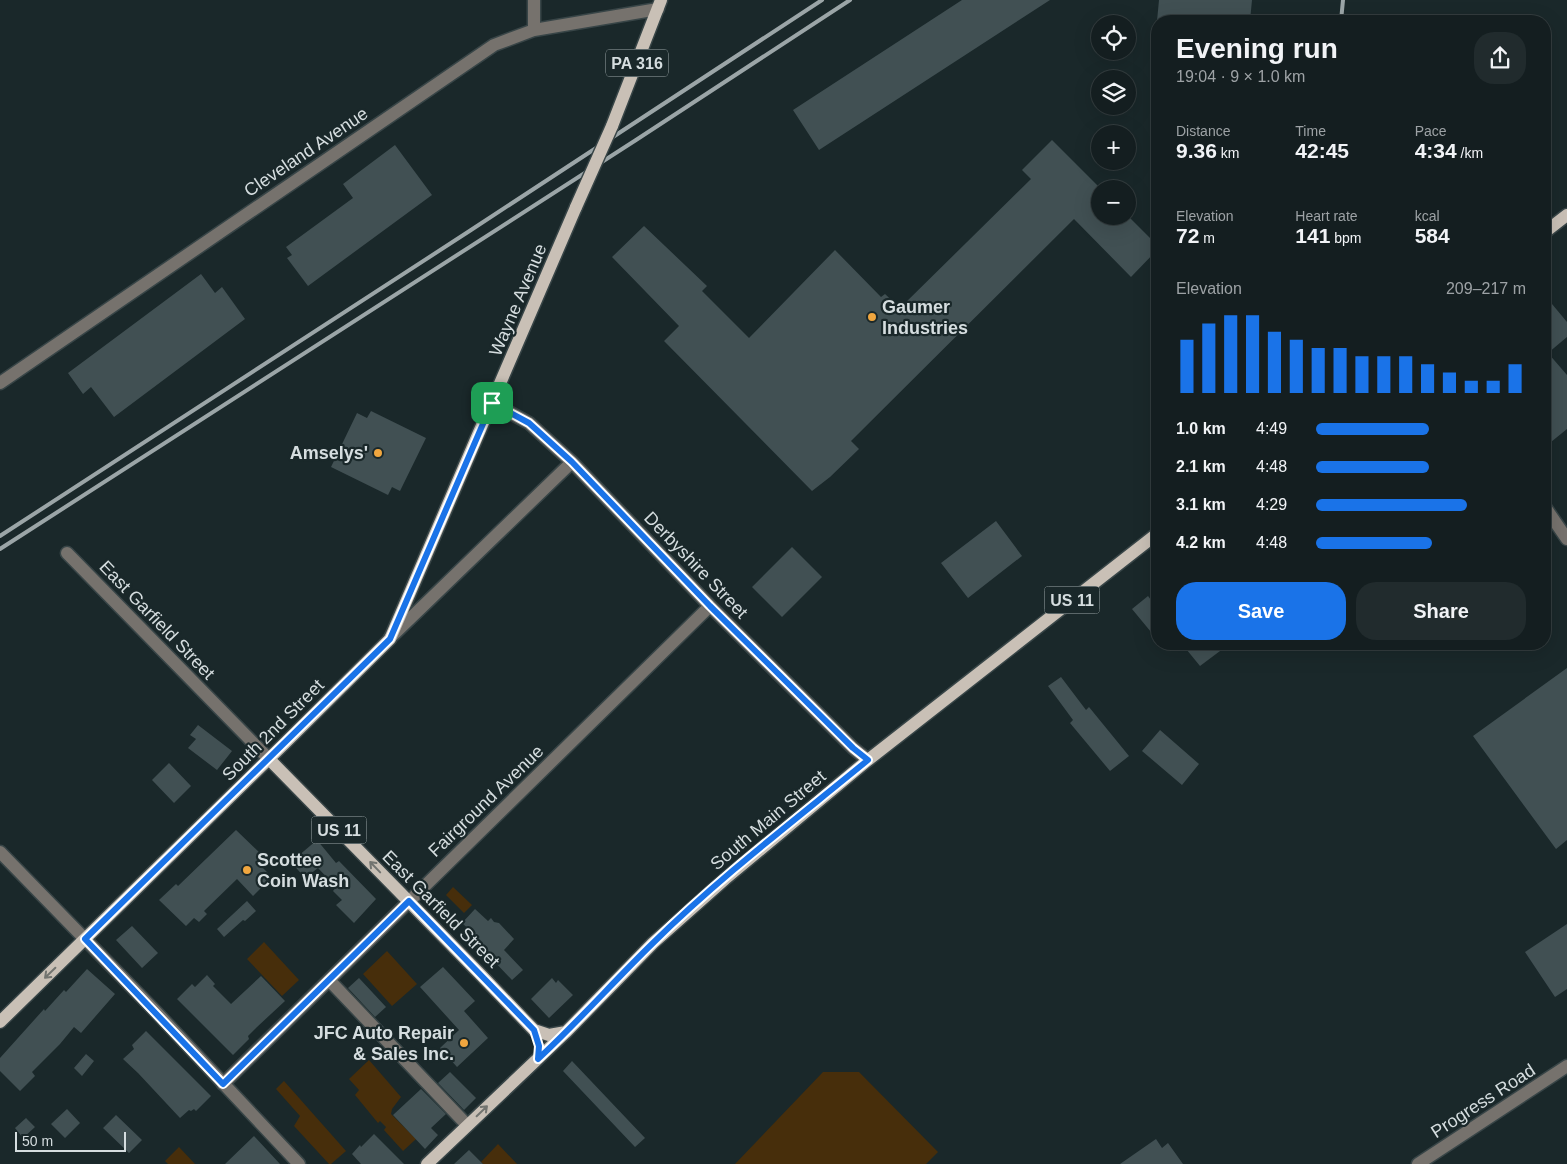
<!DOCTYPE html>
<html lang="en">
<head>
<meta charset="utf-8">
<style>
  body { margin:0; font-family:Arial,sans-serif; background:#212b2d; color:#f1f3f6; height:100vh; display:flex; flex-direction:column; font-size:19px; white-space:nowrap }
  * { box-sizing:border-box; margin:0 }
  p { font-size:16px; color:#9da2a5 }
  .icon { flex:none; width:28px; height:28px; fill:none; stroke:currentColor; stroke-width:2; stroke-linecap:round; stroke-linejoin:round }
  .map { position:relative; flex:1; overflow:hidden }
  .panel { position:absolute; left:1151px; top:15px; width:400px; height:635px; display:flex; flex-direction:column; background:#141e20; border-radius:20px; box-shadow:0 5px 20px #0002,0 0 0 1px #333c3e }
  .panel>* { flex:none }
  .controls { position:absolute; left:1091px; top:15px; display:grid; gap:10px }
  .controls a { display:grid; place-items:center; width:45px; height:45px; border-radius:50%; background:#141e20; box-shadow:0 5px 20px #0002,0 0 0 1px #333c3e; font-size:25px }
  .scale { position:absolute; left:15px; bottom:12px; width:111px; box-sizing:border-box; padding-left:5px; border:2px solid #d5dddf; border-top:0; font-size:14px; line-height:18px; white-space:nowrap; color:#d5dddf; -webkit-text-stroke:4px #1a282a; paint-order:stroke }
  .pin { position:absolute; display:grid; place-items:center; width:42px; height:42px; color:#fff; margin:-21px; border-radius:10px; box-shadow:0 2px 8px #0006 }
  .round { display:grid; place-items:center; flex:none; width:52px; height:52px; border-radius:20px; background:#212b2d }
  .overview { display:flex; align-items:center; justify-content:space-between; height:85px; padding:0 25px }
  h1 { font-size:28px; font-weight:700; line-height:38px }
  .metrics { display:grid; grid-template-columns:repeat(3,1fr); gap:8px; height:85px; padding:5px 25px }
  .metrics div { display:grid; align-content:center }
  .metrics b { font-size:21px; font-weight:700 }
  .metrics small { font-size:14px; font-weight:400 }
  .metrics p { font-size:14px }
  .chart { height:140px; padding:10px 25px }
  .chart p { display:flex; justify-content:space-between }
  .chart svg { width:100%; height:90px; margin-top:5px; stroke:#1a73e8; stroke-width:6 }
  .primary-button { display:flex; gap:10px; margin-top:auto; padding:10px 25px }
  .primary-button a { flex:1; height:58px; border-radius:20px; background:#1a73e8; color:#fff; font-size:20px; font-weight:700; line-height:58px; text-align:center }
  .primary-button a+a { background:#212b2d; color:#f1f3f6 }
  ul { padding:0 25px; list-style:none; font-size:16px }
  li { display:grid; grid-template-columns:80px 60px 1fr; align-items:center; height:38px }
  li i { height:12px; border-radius:6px; background:#1a73e8 }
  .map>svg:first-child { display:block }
  .green { fill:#472e0b }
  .building { fill:#415053 }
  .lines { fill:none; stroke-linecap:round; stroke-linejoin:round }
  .minor-casing { stroke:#384547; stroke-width:15 }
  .major-casing { stroke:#384547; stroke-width:15 }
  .minor { stroke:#76726d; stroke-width:12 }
  .major { stroke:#c9c0b6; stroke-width:12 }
  .rail { stroke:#9ba5a7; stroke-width:4 }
  .major-bridge-casing { stroke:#384547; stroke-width:15; stroke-linecap:butt }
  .major-bridge { stroke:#c9c0b6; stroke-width:12 }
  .oneway { stroke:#727470 }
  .route-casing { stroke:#fff; stroke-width:10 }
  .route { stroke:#1a73e8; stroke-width:6 }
  .poi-dot { fill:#f0a63f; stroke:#1a282a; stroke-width:2 }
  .labels { text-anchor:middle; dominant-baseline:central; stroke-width:4.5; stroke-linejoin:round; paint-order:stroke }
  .shield { fill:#1a282a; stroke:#9da7a9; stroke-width:1 }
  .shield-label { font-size:16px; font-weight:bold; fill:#d5dddf }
  .street-label { font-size:18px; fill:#d5dddf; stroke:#1a282a }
  .poi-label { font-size:18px; font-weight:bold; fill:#d5dddf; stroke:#1a282a; text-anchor:start }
</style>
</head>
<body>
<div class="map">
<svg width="1567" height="1164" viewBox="0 0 1567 1164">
  <rect width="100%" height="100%" fill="#1a282a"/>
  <!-- green -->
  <path class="green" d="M453,887L472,905L464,913L446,895Z
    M264,942L299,980L282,996L247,959Z
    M387,951L417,984L392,1006L363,974Z
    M369,1060L401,1097L392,1109L391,1114L416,1139L403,1151L384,1130L386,1127L380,1121L378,1123L355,1095L359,1090L349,1079Z
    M823,1072H859L938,1152L926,1164H735Z
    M284,1081L346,1151L331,1164H329L294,1126L300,1116L276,1089Z
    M498,1144L517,1164H483L481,1162Z
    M179,1147L195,1164H168L165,1161Z"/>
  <!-- building -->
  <path class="building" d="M962,0H1050L819,150L793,110Z
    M1159,0H1252L1250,21H1157Z
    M1052,140L1100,188V216H1128L1158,246V249L1131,277L1074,219L851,441L859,449L830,477L812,491L664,341L679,326L612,257L644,226L707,286L702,291L749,338L835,250L881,297L885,294L900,308L1031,179L1022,170Z
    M395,145L432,195L308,286L287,258L292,255L286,247L353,198L343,184Z
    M201,274L215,293L222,287L245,319L114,417L91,387L83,394L68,373Z
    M1552,304L1567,322V337L1548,353L1567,375V429L1551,442L1545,434V310Z
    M371,411L426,438L400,491L392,487L388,495L331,467L357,413L367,418Z
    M996,521L1022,556L968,598L941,563Z
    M792,547L822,577L782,617L752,587Z
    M1158,595V627L1151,632L1132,609L1148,596L1151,600Z
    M1182,644H1214L1220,651L1200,666Z
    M1567,668V840L1556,849L1473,736Z
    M1061,677L1086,710L1089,707L1129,756L1110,771L1070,723L1073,720L1048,686Z
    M198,725L232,751L217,770L188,748L196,739L190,735Z
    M1160,730L1199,764L1182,785L1142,751Z
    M169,763L191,786L174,803L152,780Z
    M236,830L262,855L257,862L272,877L253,896L237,879L204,911L207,914L199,922L194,918L186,926L159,900L176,884L178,886Z
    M317,840L336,863L339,861L376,899L354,923L336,905L342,900L333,891L336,887L318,868L305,878L291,862Z
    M247,901L256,911L245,921L243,920L224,937L217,929Z
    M475,909L488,921L491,918L494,922L499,923L514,939L504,950L523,970L512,980L472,938L475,935L462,923Z
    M1567,924V989L1555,997L1525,952Z
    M132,926L158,953L142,968L116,940Z
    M443,967L475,1001L464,1011L488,1038L457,1067L440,1048L459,1030L420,987Z
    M87,969L115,994L81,1033L74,1027L60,1044L32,1072L35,1076L20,1091L0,1071V1058L44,1009L45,1011L64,990L66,992Z
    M207,975L215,984L213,986L231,1004L261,976L285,1001L257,1027L248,1036L249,1039L233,1055L177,999L192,984L195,987Z
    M359,978L386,1007L375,1017L348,988Z
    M552,978L556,983L558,980L573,995L549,1018L531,999Z
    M146,1031L211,1096L196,1111L194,1109L191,1111L189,1110L180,1118L138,1073L123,1059L134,1049L132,1045Z
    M86,1054L94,1061L82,1076L74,1068Z
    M572,1061L645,1138L635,1147L563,1071Z
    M450,1072L476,1098L464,1110L438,1083Z
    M421,1089L446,1114L431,1128L438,1135L425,1149L393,1115Z
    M67,1109L80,1123L65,1138L51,1124Z
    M116,1115L142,1140L129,1153L103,1128Z
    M26,1118L35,1127L23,1138L15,1128Z
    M374,1134L404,1164H361L352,1154L360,1145L361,1147Z
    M254,1136L280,1164H225Z
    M1156,1139L1162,1148L1168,1143L1183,1164H1120Z
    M469,1150L483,1164H454Z"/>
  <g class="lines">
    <defs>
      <path id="minor" d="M534,0V30
        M0,383L494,45L534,30L658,9
        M492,403L529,423L572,462L710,606L853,748L868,760
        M1545,507L1567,539
        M67,553L269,759
        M390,638L572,462
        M0,852L157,1013L299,1164
        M329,980L467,1125
        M223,1084L710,606
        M1418,1164L1567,1066"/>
      <path id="major" d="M612,126L661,0
        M1545,232L1567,215
        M269,759L481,975L534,1030L549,1035L566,1032
        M0,1022L286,742L390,639L576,207
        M427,1164L566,1032L653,943L725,879L868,760L1158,533"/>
    </defs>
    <!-- minor casing -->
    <use href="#minor" class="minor-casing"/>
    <!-- major casing -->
    <use href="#major" class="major-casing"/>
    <!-- minor -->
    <use href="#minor" class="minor"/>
    <!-- major -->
    <use href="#major" class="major"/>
    <!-- rail -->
    <path class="rail" d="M1341,21L1343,0
      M0,536L471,230L822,0
      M0,549L636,140L850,0"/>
    <defs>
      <path id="major-bridge" d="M576,207L612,126"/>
    </defs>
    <!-- major-bridge casing -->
    <use href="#major-bridge" class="major-bridge-casing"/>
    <!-- major-bridge -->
    <use href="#major-bridge" class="major-bridge"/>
  </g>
  <!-- one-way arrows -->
  <defs><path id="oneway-shaft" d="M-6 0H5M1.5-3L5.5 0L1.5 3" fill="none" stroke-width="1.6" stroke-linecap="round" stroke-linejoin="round" transform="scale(1.25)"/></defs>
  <g class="oneway">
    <use href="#oneway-shaft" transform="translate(375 867) rotate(-134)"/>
    <use href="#oneway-shaft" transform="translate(50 973) rotate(136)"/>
    <use href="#oneway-shaft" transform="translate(482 1111) rotate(-44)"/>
  </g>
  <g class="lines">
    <defs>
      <path id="route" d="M492,403L529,423L572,462L710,606L853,748L868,760C795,820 720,877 653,943C614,981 578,1022 538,1059L539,1046L534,1030L409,901L223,1084L85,939L390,639Z"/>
    </defs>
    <!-- route casing -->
    <use href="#route" class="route-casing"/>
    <!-- route -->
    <use href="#route" class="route"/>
  </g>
  <!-- markers -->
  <g class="poi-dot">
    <circle cx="872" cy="317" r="5"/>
    <circle cx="378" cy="453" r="5"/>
    <circle cx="247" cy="870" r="5"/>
    <circle cx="464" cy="1043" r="5"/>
  </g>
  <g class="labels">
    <!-- shield labels -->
    <g class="shield">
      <rect x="606" y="49.5" width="62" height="27" rx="4"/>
      <rect x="1044.5" y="586.5" width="55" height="27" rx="4"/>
      <rect x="311.5" y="816.5" width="55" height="27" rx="4"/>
    </g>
    <g class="shield-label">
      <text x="637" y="63">PA 316</text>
      <text x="1072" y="600">US 11</text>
      <text x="339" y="830">US 11</text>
    </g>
    <!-- street labels -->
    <g class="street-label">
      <text transform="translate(306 152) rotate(-34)">Cleveland Avenue</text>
      <text transform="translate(518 300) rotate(-67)">Wayne Avenue</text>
      <text transform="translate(696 565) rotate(46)">Derbyshire Street</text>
      <text transform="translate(157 620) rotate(46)">East Garfield Street</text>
      <text transform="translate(273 730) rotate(-45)">South 2nd Street</text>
      <text transform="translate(486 801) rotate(-44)">Fairground Avenue</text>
      <text transform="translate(768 820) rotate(-40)">South Main Street</text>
      <text transform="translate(441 909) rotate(45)">East Garfield Street</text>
      <text transform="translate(1483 1101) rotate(-33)">Progress Road</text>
    </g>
    <!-- poi labels -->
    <g class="poi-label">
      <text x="882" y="307">Gaumer<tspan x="882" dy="21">Industries</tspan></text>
      <text x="368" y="453" text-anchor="end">Amselys'</text>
      <text x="257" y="860">Scottee<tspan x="257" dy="21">Coin Wash</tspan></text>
      <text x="454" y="1033" text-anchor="end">JFC Auto Repair<tspan x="454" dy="21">&amp; Sales Inc.</tspan></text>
    </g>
  </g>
</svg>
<div class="controls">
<a><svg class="icon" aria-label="locate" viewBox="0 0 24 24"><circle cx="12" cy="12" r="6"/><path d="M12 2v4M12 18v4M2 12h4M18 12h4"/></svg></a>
<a><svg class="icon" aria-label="layers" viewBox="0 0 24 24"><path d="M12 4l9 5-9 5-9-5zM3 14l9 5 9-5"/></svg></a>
<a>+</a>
<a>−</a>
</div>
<div class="scale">50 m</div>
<div class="pin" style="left:492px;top:403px;background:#1e9e55"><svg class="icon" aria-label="arrive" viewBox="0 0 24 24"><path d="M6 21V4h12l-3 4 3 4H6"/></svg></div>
<section class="panel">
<div class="overview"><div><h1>Evening run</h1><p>19:04 · 9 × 1.0 km</p></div><a class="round"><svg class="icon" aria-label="share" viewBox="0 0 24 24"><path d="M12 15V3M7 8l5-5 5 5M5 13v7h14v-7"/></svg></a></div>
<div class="metrics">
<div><p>Distance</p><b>9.36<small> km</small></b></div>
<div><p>Time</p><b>42:45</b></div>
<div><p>Pace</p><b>4:34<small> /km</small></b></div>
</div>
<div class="metrics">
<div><p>Elevation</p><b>72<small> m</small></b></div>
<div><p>Heart rate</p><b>141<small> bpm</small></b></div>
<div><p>kcal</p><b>584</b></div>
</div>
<div class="chart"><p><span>Elevation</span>209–217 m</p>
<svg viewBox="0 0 160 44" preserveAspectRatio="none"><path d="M5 44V18M15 44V10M25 44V6M35 44V6M45 44V14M55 44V18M65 44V22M75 44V22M85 44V26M95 44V26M105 44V26M115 44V30M125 44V34M135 44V38M145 44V38M155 44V30"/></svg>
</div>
<ul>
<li><b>1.0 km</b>4:49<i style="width:54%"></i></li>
<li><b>2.1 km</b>4:48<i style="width:54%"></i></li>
<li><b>3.1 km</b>4:29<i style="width:72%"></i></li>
<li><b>4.2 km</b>4:48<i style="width:55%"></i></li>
</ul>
<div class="primary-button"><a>Save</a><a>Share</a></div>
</section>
</div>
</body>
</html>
